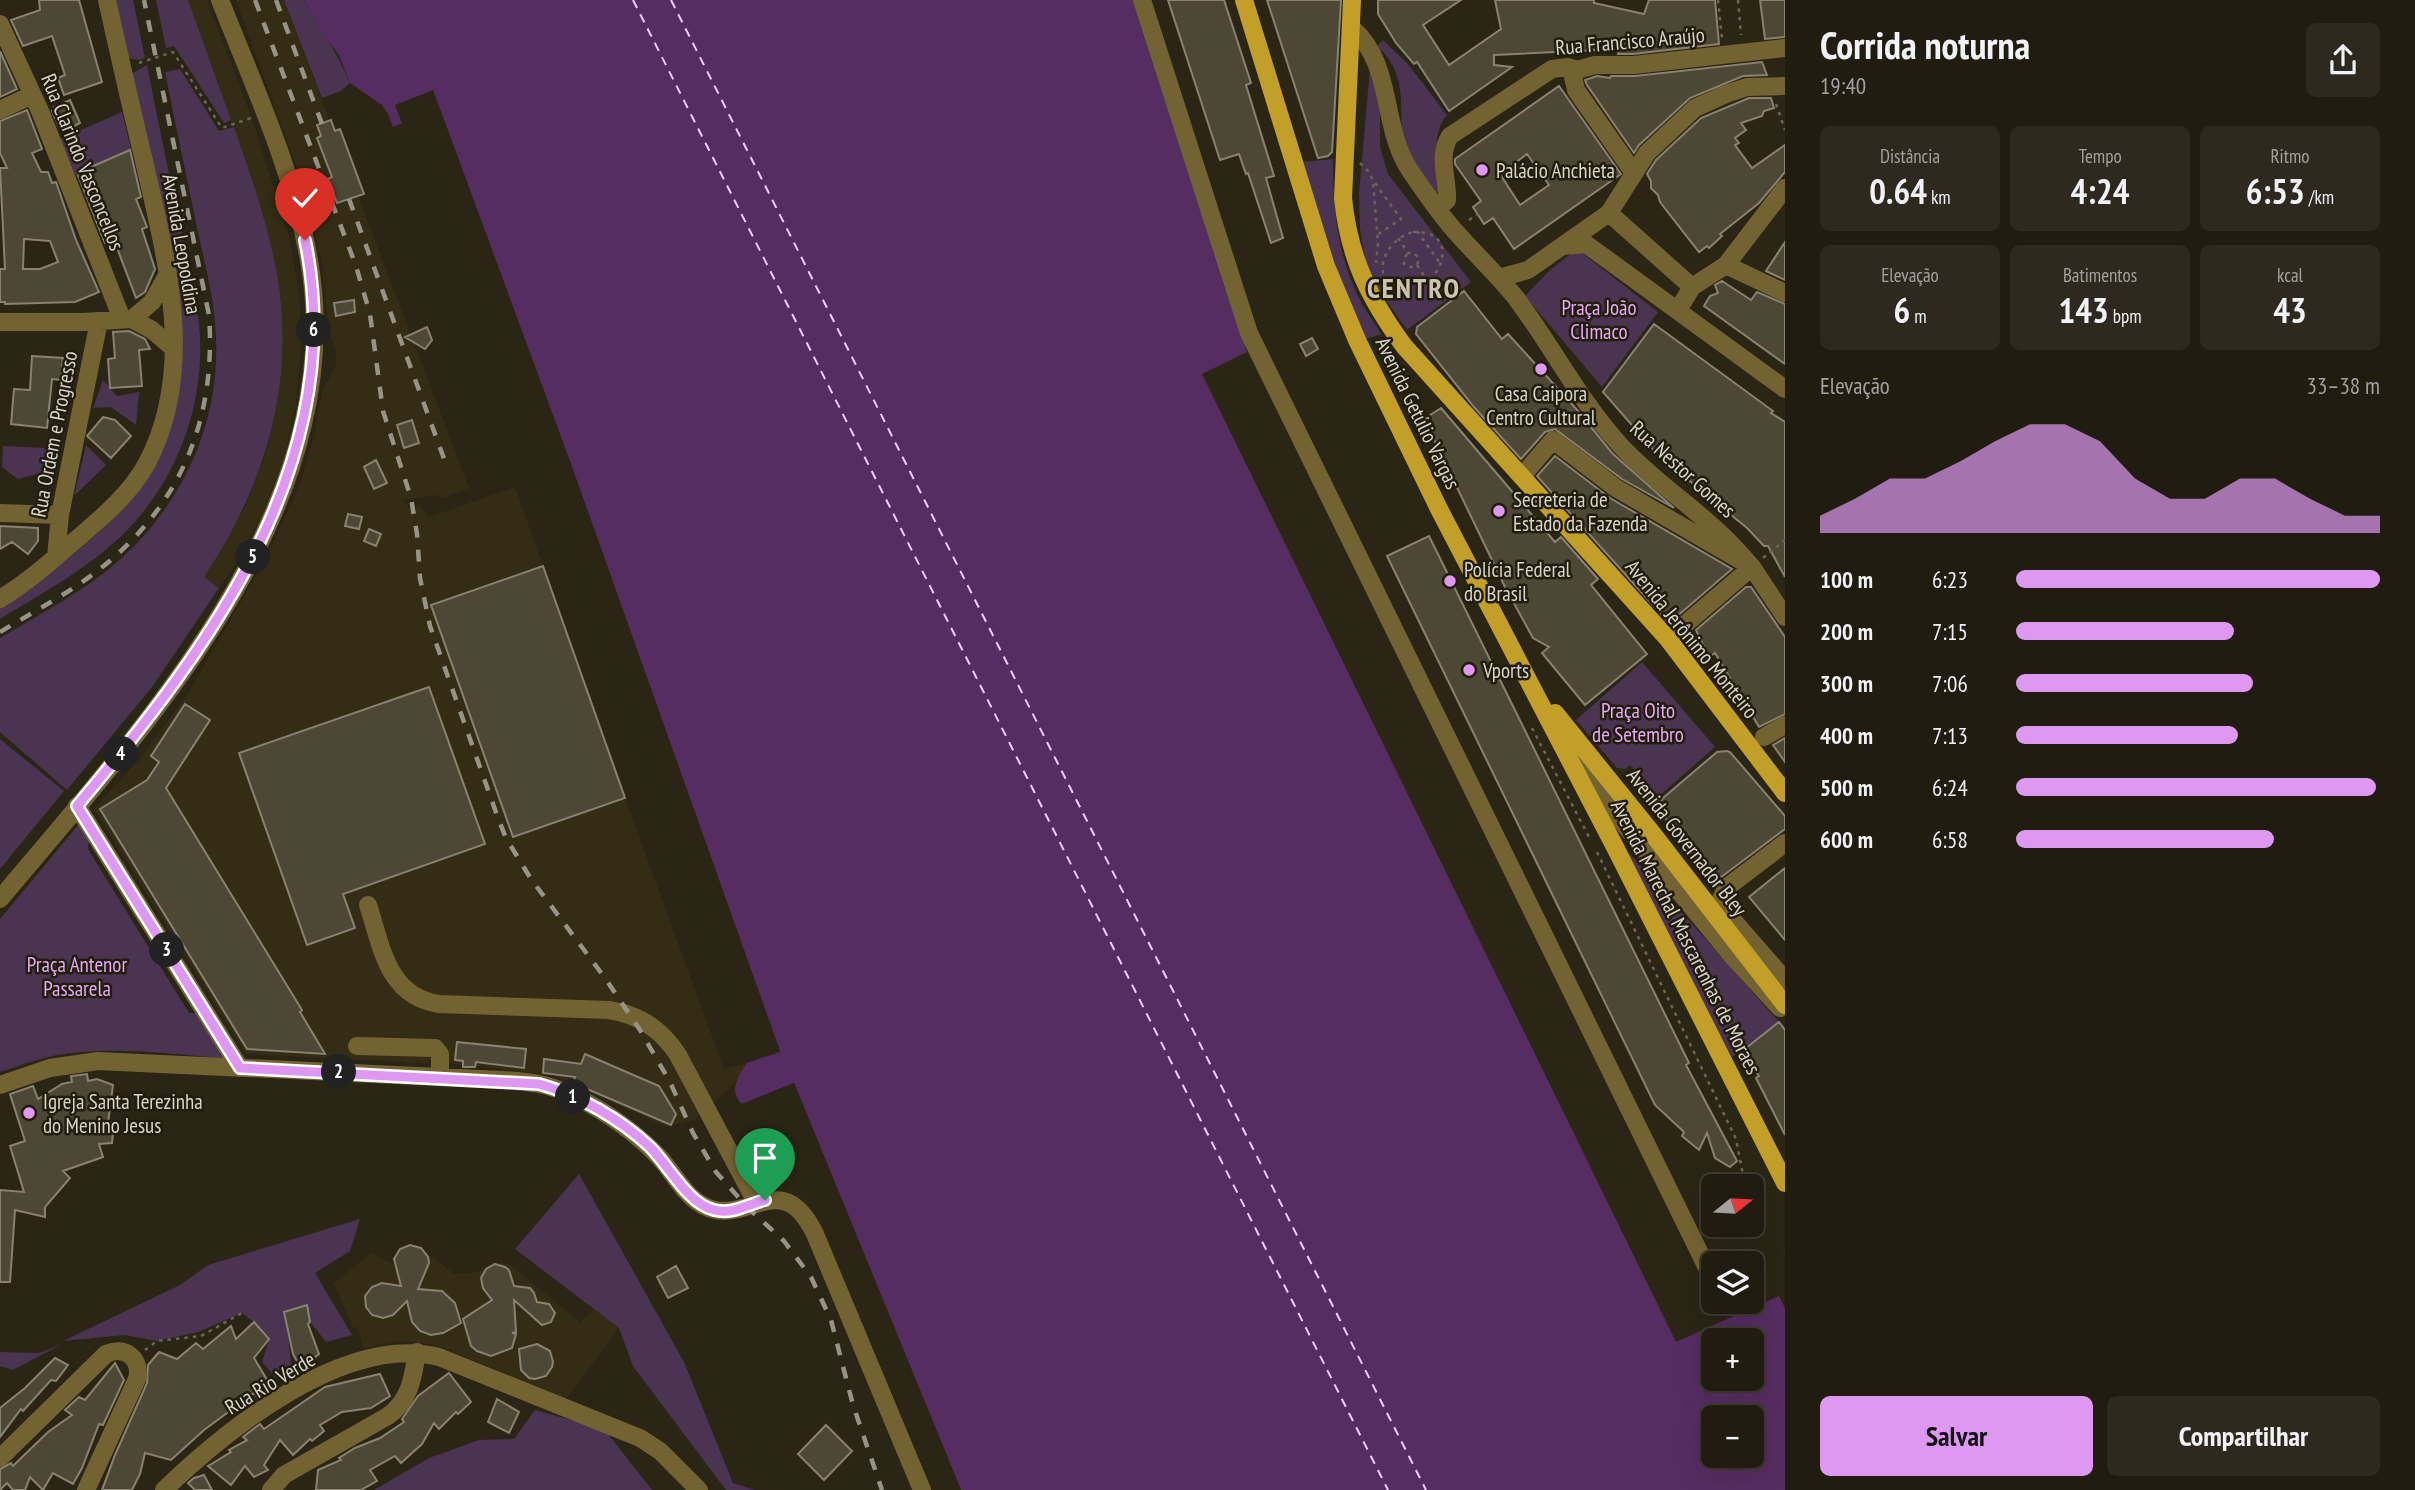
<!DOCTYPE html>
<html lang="pt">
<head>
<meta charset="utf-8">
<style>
  body { margin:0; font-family:"PT Sans Narrow",sans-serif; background:#2d291e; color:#f1f3f6; height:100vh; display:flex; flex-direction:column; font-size:26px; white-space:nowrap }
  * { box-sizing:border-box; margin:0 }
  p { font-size:23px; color:#a2a19f }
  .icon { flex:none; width:38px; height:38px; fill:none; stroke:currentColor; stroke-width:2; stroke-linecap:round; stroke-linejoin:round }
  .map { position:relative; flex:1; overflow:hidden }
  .side { display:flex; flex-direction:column; background:#201c10; width:630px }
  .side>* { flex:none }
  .needle { width:46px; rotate:72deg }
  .controls { position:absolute; left:1701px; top:1174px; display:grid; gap:14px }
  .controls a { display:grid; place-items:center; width:63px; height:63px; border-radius:10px; background:#201c10; box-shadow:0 7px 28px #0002,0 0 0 2px #3d3a30; font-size:35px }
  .pin { position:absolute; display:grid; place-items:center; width:60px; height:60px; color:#fff; margin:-72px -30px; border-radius:50% 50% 50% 0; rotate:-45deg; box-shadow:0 0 7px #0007 }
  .pin .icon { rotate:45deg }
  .km { position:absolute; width:35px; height:35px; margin:-18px; border-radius:50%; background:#222; color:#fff; font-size:19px; line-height:35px; text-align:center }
  .round { display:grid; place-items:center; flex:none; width:74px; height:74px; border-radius:10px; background:#2d291e }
  .headline { display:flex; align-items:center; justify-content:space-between; height:119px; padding:0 35px }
  h1 { font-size:38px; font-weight:700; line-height:52px }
  .metrics { display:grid; grid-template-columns:repeat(3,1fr); gap:10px; height:119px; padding:7px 35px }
  .metrics div { display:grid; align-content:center; border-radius:10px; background:#2d291e; text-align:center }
  .metrics b { font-size:35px; font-weight:700 }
  .metrics small { font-size:19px; font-weight:400 }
  .metrics p { font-size:19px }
  .chart { height:196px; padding:14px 35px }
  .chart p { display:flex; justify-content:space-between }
  .chart svg { width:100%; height:126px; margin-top:7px; fill:#de98f2; opacity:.7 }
  .button { display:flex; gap:14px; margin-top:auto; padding:14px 35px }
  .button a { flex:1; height:80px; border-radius:10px; background:#de98f2; color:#111; font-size:28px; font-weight:700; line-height:80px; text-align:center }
  .button a+a { background:#2d291e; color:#f1f3f6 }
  ul { padding:0 35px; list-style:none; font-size:23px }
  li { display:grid; grid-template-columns:112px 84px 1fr; align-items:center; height:52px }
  li i { height:18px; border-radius:9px; background:#de98f2 }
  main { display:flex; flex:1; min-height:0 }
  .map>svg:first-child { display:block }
  .built { fill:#342c15 }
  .green { fill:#4b3352 }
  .water { fill:#562d61; fill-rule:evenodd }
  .pier { fill:#2b2515 }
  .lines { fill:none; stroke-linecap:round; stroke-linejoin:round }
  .ferry { stroke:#f2cdfd; stroke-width:2; stroke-dasharray:9 7; stroke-linecap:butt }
  .building { fill:#4d4736; stroke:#88826f; stroke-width:2; fill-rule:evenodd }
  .path { stroke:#6b6658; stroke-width:2.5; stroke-dasharray:3.5 5; stroke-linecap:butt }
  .minor { stroke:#746332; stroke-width:18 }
  .major { stroke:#c29f29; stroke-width:18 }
  .rail { stroke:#989387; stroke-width:4.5; stroke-dasharray:12 12; stroke-linecap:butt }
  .route-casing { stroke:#fff; stroke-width:14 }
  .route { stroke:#de98f2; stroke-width:9 }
  .poi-dot { fill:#de98f2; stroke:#211c0c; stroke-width:2.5 }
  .labels { text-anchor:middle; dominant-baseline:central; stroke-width:5; stroke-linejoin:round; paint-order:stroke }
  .street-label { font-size:21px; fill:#d8d4ca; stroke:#211c0c }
  .poi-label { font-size:21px; fill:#d8d4ca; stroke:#211c0c; text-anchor:start }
  .park-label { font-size:21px; fill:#e6a8f8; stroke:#211c0c }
  .district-label { font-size:28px; font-weight:bold; letter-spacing:2px; fill:#cbc4b0; stroke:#211c0c }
</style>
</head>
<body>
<main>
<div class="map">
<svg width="1785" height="1490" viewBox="0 0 1785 1490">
  <rect width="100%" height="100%" fill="#2b2515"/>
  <!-- built -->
  <path class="built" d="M188,0H207L251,116L289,236L299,292L301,321V349L296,406L283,462L262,515L235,565L219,588L203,577L245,507L265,456L277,403L282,321L270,240L263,214Z
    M236,0H284L469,488L443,498L436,495L403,500L411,510L419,504L429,517L515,487L625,798L724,1069L747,1063L734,1084L694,1120L667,1127L552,1075L430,1061L426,1063L246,1054L94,809L141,757L189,692L258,572L274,541L300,484L314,436L323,389L336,365V350L328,327L323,269L308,199Z
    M410,1245L421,1248L454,1274L478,1272L494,1262L509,1264L580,1322L594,1309L619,1328L566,1399L437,1345L401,1341L363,1348L358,1327L353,1328L334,1283L372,1252L394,1265L400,1249Z"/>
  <!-- green -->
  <path class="green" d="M115,0H133L145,58L140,60L127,58Z
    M156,0H188L231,120L224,123L174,46L166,48Z
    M284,0H304C320,29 337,52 350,83L341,91L322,98Z
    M1383,40L1408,64L1447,115C1431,133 1437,165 1439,188L1436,195C1427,183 1413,169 1407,155C1393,116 1415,81 1377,46Z
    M147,65C157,117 168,169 179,221C186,253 194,284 198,316C209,397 179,482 119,538C84,571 41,594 0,619V608C45,578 92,543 129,502L178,386L131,74Z
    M1370,68L1380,105V147L1388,174L1471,282L1407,330L1378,289L1366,264L1360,229L1359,193Z
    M180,69L219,131L234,127C249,172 266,217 275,264C298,377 267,483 204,577L219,588L152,687L67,790L0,732V638C39,615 81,593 116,563C181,507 220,425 216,338C215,300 204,261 196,223C186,173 175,123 165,72Z
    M122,112L131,150L74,174L58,140Z
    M1333,159C1333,203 1336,246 1354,287C1360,303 1372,319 1381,334L1363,340L1347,302L1303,162Z
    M1577,249L1658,312L1602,387L1525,296L1550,270Z
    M103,380L117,396L139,392L136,425L111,407L93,408Z
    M86,445L106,465L74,496Z
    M3,446L43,448L48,450V471L18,479L2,467Z
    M1642,662L1715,747L1658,797L1630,765L1625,769L1617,768L1576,720Z
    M0,739L64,791L0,869Z
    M79,824L90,831L88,849L189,1013H201L225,1059C172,1053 110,1046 57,1055C37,1059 19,1066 0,1072V919Z
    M1630,854L1779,1022L1732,1057L1625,860Z
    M579,1174L684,1362L733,1483L754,1490H726L633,1366L619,1328L515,1249Z
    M360,1219L350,1251L315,1273L352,1335L326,1342L310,1322L307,1307L286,1311L291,1365L276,1378L262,1362L269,1339L254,1322L242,1313L198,1332L157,1341L125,1335L63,1341L180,1285L208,1265Z
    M62,1344L13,1370L0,1366V1352L39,1353Z
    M535,1410L604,1429L652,1490H374L429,1458L479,1440L514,1439Z"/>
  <!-- water -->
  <path class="water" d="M304,0H1133L1247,352L1202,374L1676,1342L1779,1296L1785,1308V1490H961L794,1083L742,1104C728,1090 738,1077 747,1063L780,1051L572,467L440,109L393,127L388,114L382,105L350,83L339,55L326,38ZM1713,1340H1752V1379H1713ZM1713,1418H1752V1456H1713Z"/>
  <!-- pier -->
  <path class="pier" d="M433,90L572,467L780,1052L742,1064L745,1059L776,1050L568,468L438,113L393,131L389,129L402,124L395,105Z
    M794,1083L881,1295L961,1490H957L792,1087L743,1107L742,1104Z"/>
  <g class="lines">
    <!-- ferry -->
    <path class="ferry" d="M633,0L1388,1490
      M671,0L1426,1490"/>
  </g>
  <!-- building -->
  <path class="building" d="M39,0H79L102,82L64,95L58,78L65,75L52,36L23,46L11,20L40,10Z
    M1168,0H1224L1251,83L1246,85L1274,176L1266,178L1283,238L1271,243L1248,173L1246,174L1239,154L1220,160Z
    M1267,0H1341L1332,152L1328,156L1318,158Z
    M1378,0H1461L1423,25L1449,65L1501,29L1495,0H1594V3L1644,14L1649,0H1715L1719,44L1633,54H1618L1619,49L1494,55V65L1512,67L1449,111L1417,62L1414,64L1396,43L1378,14Z
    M1760,0H1785V37L1765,39Z
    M0,51L17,89L0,97Z
    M1762,62L1767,75L1743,76L1690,98L1639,145L1634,153L1587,85L1585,80L1597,76L1610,78L1611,76H1635Z
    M1559,86L1621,174L1514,249L1493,218L1484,224L1473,207L1481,201L1455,164V159ZM1527,154L1549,185L1520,205L1500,174Z
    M1749,98H1771L1774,108L1764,111L1762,116L1741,123L1746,130L1735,138L1739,143L1735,145L1752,168L1785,145V172L1759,203L1720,234L1722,236L1709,248L1707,246L1699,252L1660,202L1658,195L1651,188V181L1647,174L1656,160L1701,118Z
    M70,100L80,123L65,131L62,125L59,127L52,111L55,109L54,107Z
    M27,110L42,149L32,153L41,172H48L52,183L56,182L76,240L99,292L75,302L5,304V302H0V269H5L0,168H7L0,153V121ZM24,239L50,241L58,262L40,269H23Z
    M331,120L335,131L340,129L364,194L337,203L328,179L332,177L317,138L321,136L317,125Z
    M130,150L141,197L136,199L147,227L142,229L155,269L145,292L136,298L114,240L105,243L77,173Z
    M1785,242V280L1766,271Z
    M1722,281L1751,300L1757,292L1785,304V364L1704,306L1710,296L1718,293L1715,285Z
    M1464,291L1502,339L1508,334L1579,412L1612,453L1674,508L1622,479L1555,429L1545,432L1521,459L1474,407L1416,334L1417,327Z
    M354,300L355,312L336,316L334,303Z
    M1654,324L1773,411L1771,413L1785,422V577L1768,546H1764L1747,528L1658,455L1603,392Z
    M427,327L432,340L425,349L405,337Z
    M129,331L145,339L150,349L139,350L142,386L110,388L108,359L115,358L113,332Z
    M1312,338L1318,349L1306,356L1300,344Z
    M32,356L63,358L61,380L52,379L47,428L11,424L14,389L30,390Z
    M1441,408L1555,542L1561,537L1598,579L1591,585L1647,654L1585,705L1542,653L1549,647L1533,638L1505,587L1424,419Z
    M103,417L115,420L131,436L111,458L87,436Z
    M412,420L419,443L404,448L397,425Z
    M1555,456L1610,498L1732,569L1669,623L1537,476Z
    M376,460L387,483L374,489L364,467Z
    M348,514L362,517L359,529L345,526Z
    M0,526L38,528V541L28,554L12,542L0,549Z
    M369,529L381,534L376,546L364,541Z
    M1429,536L1689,1063L1686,1065L1737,1161L1730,1167L1715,1158L1707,1133L1699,1150L1682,1136L1684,1132L1655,1105L1387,556Z
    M543,566L625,798L513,837L431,605Z
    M1746,587H1751L1785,637V714L1759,727L1715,653L1709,657L1696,630Z
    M429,687L485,844L343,894L355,928L307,945L239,753Z
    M185,704L210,720L166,788L302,1010L300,1012L325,1054L247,1049L100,809L147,780L159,762L151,756Z
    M1785,738V762L1773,745Z
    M1727,751L1730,752L1785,816V829L1720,878L1684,835L1679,838L1659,809V804L1663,798L1717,752Z
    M1785,868V940L1749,897Z
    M1779,1022L1785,1030V1135L1756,1078L1759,1076L1748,1061L1745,1052L1746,1048Z
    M457,1042L526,1049L524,1068L476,1062L475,1067H463V1061L455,1060Z
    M585,1054L659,1086L676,1114L671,1125L573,1083L575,1077L543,1073L544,1059L581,1064Z
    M87,1074L88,1081L97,1079L113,1085L108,1123L114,1122L112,1143L99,1144L103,1157L63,1171L70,1178L45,1207V1217L15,1210L10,1282H0V1190L24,1192L10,1146L25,1141L10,1094L33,1086L38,1099L62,1084L72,1082L71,1076Z
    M410,1245L421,1248L428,1257L429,1263L418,1289L442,1291L455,1303L461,1323L443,1333L431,1335L420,1331L412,1322L407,1301L393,1315L383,1318L372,1315L366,1307L365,1296L372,1287L382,1283L401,1286L394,1259L400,1249Z
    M495,1264L505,1267L509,1270L514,1286L530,1288L534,1293L537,1302L549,1304L555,1313L551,1322L542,1325L514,1300L516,1332L512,1333L516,1334L512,1348L491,1356L477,1351L471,1346L463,1319L492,1300L483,1288L481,1278L486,1269Z
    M676,1266L688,1288L668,1298L657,1277Z
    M307,1305L310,1322L308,1324L319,1354L301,1369L293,1354L284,1312Z
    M254,1322L269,1339L254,1358L272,1388L257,1397L254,1393L204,1430L171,1460L145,1453L140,1474L132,1490H102L115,1455L147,1383L148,1365L159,1352L177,1359L196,1343L203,1349L231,1326L236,1339Z
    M537,1344L550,1351L553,1362L552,1367L546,1376L535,1379L529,1378L521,1370L519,1349Z
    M55,1358L68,1365L56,1381L51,1380L23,1411L21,1409L0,1437V1408L25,1388Z
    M115,1363L124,1380L103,1425L99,1424L82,1468L73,1484L53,1473L43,1490L30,1477L25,1490H13L7,1483L0,1490V1469L11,1463L13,1466L48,1432L72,1415L65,1410L79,1397L85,1400Z
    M449,1373L471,1402L458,1414L456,1412L439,1429L434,1423L422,1444L401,1463L395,1456L370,1470L377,1481L361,1490H316L318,1470L341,1460L339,1458L355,1448L380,1438L404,1422L402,1419L418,1396Z
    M380,1374L390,1396L371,1408L342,1412L320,1425L324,1431L312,1441L310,1439L293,1455L280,1440L264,1465L268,1470L254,1477L245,1466L231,1485L208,1466L231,1452L229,1450L247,1440L243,1437L260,1424L264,1429L325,1387Z
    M497,1399L519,1412L509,1433L488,1422Z
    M826,1425L852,1451L824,1480L798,1454Z
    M204,1475L212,1490H195L188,1483L194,1478Z"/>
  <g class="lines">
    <!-- path -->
    <path class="path" d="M1718,0L1722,38
      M1738,0L1741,35
      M139,63L173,52L222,128L251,118
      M1776,104L1785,130
      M1360,163L1369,172L1373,181L1378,243L1376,263
      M1375,183L1401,219L1377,235
      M1469,220L1478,214
      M1417,231L1440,263
      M1413,232C1462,229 1443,288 1407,289C1369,289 1379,241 1413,232Z
      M1398,238L1408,253H1414L1418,257V263L1414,267H1409L1404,264V258L1408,253
      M1417,265L1427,280
      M1562,425L1570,409
      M1763,558L1785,540
      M1532,728L1589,837
      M1597,852L1736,1139L1743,1175
      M145,1350L157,1341L201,1336L242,1313"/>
    <!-- minor -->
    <path class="minor" d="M1142,0L1249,333L1711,1276
      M0,24L40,111L122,319
      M1352,28C1395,66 1380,127 1411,172C1425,192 1439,213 1455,231C1475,254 1497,274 1516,298C1552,346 1579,400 1620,445C1651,479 1690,504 1723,536C1733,545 1742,556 1752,567
      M1577,70L1573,77L1576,90L1634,173
      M0,110L32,95
      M1438,209L1447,200C1448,177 1437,157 1450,136L1552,69L1568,67L1577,70L1595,65H1634L1785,48
      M1609,213L1692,287
      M1563,246L1586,244L1785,389
      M1726,265L1785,293
      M1499,278L1528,270L1609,213L1647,153L1695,108L1726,94L1747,87L1785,86
      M1678,310L1692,287L1726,265L1785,188
      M132,319L152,302L168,274
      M0,322H83L132,319L152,330L173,348
      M1522,476L1553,440L1616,488L1752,567L1785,617
      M0,513L60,515
      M56,557L60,515L99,321
      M0,599C26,583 48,564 71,544C100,519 129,496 147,463C197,368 166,258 144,161C131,107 119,54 107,0
      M1668,639L1752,567
      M1764,737L1785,725
      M1577,763L1623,823L1733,957L1780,1008
      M77,806L240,1068
      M1785,843L1726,888L1720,901L1723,909L1785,980
      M0,899C145,726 352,506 309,260C293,170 253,84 220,0
      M368,905C382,947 387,996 439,1004L609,1010C640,1015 661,1029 678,1055L756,1202
      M357,1046L435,1048L440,1054V1077
      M0,1085L50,1068L98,1061L480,1079C499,1080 520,1080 539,1084C579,1092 629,1126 657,1155C673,1171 684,1196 704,1206C747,1228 781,1164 815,1234L922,1490
      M0,1458L106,1354C125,1345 142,1359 137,1379L86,1490
      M164,1490C227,1429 346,1333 439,1357L640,1438L660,1451L699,1490
      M271,1490L284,1475L388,1416C410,1400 413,1378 417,1352"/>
    <!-- major -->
    <path class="major" d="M1244,0L1326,266L1357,340L1438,507L1615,847L1785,1183
      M1352,0L1343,198C1349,258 1369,298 1404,346L1668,639L1785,793
      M1555,713L1652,833L1785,1005"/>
    <!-- rail -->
    <path class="rail" d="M255,0L356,266L370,314L383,411L411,498L417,534L420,578L430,626L498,818L506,838L531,879L605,978L640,1030L670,1082L693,1133L716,1172L747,1207L784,1241L811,1277L831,1320L853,1405L882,1490
      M276,0L322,124
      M349,199L446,464
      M0,632C38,609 79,588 112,559C186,495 216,411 209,315L144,0"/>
  </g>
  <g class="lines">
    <defs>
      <path id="route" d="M305,240C351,460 209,648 77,806L240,1068L539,1084C579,1095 620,1119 650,1147C670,1167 687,1203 714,1210C733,1215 748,1204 765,1200"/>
    </defs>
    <!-- route casing -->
    <use href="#route" class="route-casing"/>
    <!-- route -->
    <use href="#route" class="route"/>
  </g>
  <!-- markers -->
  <g class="poi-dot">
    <circle cx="1482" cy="170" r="7"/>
    <circle cx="1541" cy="369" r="7"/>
    <circle cx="1499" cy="511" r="7"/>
    <circle cx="1450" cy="581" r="7"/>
    <circle cx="1469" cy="670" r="7"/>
    <circle cx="29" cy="1113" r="7"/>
  </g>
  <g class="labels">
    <!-- street labels -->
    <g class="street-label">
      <text transform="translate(1630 41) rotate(-5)">Rua Francisco Araújo</text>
      <text transform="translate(83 162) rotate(68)">Rua Clarindo Vasconcellos</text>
      <text transform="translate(182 244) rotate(80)">Avenida Leopoldina</text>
      <text transform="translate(1418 413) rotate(64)">Avenida Getúlio Vargas</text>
      <text transform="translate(54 434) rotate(-79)">Rua Ordem e Progresso</text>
      <text transform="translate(1683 469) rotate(42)">Rua Nestor Gomes</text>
      <text transform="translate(1692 639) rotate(51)">Avenida Jerônimo Monteiro</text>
      <text transform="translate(1687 842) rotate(52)">Avenida Governador Bley</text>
      <text transform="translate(1686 937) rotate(63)">Avenida Marechal Mascarenhas de Moraes</text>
      <text transform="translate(270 1383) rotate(-31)">Rua Rio Verde</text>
    </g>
    <!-- poi labels -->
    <g class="poi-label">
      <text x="1496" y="170">Palácio Anchieta</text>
      <text x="1541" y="393" text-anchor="middle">Casa Caipora<tspan x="1541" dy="24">Centro Cultural</tspan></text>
      <text x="1513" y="499">Secreteria de<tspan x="1513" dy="24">Estado da Fazenda</tspan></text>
      <text x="1464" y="569">Polícia Federal<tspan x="1464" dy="24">do Brasil</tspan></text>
      <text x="1483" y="670">Vports</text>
      <text x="43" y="1101">Igreja Santa Terezinha<tspan x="43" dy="24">do Menino Jesus</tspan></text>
    </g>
    <!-- park labels -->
    <g class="park-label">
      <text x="1599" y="307">Praça João<tspan x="1599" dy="24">Climaco</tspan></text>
      <text x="1638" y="710">Praça Oito<tspan x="1638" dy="24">de Setembro</tspan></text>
      <text x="77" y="964">Praça Antenor<tspan x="77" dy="24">Passarela</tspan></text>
    </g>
    <!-- district labels -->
    <g class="district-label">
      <text x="1414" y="287">CENTRO</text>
    </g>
  </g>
</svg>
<div class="controls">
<a><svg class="needle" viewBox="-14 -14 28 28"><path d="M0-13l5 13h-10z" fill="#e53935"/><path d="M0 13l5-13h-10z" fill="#a2a19f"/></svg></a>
<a><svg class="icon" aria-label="layers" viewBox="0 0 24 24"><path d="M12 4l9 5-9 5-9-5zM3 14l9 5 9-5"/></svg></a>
<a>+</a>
<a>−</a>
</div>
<div class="pin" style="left:765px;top:1200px;background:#1e9e55"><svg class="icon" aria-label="arrive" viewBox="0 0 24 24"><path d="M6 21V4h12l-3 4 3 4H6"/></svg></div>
<div class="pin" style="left:305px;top:240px;background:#d93025"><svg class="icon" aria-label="check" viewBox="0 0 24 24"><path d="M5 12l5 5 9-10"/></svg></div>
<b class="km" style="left:573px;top:1097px">1</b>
<b class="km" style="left:339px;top:1072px">2</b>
<b class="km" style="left:167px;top:950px">3</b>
<b class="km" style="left:121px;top:754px">4</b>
<b class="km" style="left:253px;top:557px">5</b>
<b class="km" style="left:314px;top:330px">6</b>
</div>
<section class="side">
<div class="headline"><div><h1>Corrida noturna</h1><p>19:40</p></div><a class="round"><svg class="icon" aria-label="share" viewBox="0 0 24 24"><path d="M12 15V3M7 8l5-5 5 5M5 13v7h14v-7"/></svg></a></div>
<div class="metrics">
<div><p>Distância</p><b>0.64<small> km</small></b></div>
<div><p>Tempo</p><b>4:24</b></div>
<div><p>Ritmo</p><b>6:53<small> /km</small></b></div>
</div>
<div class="metrics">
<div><p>Elevação</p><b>6<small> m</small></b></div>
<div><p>Batimentos</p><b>143<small> bpm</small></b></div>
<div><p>kcal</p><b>43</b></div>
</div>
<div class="chart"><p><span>Elevação</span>33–38 m</p>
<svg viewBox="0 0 160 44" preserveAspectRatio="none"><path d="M0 44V38L10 32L20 25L30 25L40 19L50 12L60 6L70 6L80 12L90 25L100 32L110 32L120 25L130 25L140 32L150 38L160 38V44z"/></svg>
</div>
<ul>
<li><b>100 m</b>6:23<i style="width:100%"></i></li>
<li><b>200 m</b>7:15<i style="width:60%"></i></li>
<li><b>300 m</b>7:06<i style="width:65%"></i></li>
<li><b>400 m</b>7:13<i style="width:61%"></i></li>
<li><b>500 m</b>6:24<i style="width:99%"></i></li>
<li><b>600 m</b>6:58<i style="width:71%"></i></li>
</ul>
<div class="button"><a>Salvar</a><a>Compartilhar</a></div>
</section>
</main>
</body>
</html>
